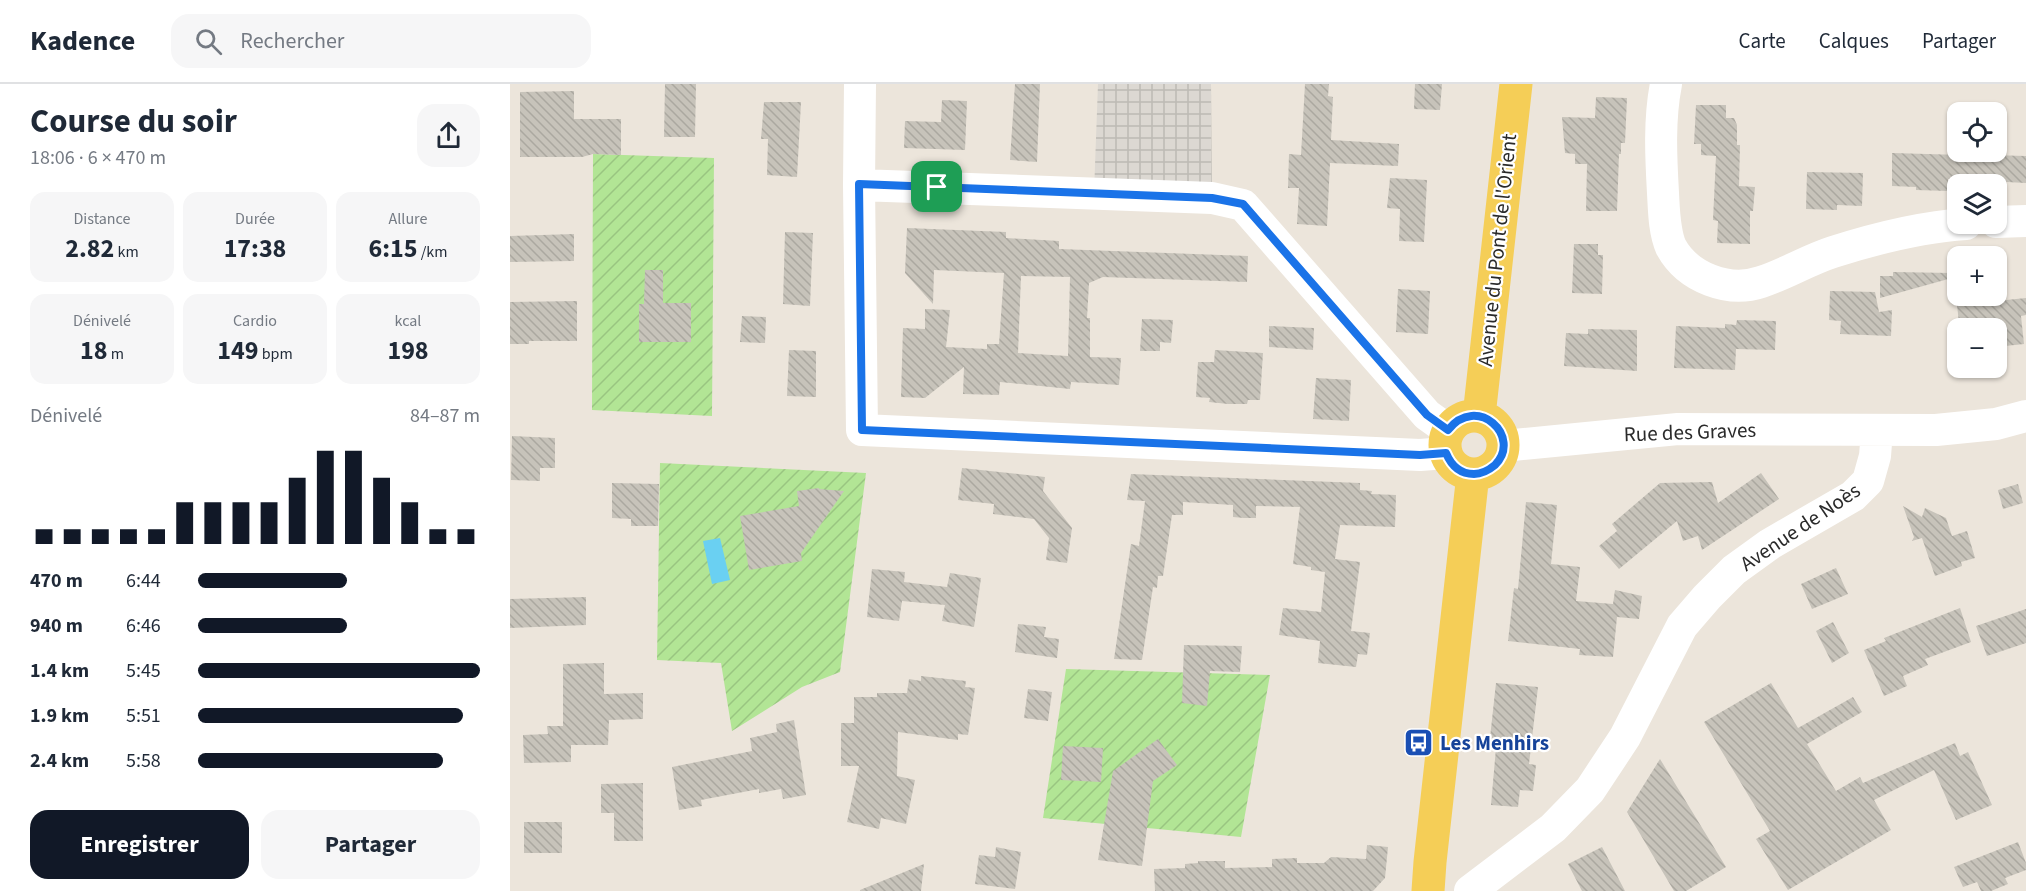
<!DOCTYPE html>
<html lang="fr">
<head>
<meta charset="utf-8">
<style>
  body { margin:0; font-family:"Source Sans 3",sans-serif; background:#f6f6f7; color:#1f2937; height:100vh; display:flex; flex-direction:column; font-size:22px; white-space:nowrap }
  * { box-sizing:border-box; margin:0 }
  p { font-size:20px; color:#747a83 }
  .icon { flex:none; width:33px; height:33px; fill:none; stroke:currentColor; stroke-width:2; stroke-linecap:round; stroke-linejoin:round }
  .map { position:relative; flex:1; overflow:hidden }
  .sheet { display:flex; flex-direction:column; background:#fff; width:510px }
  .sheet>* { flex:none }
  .fabs { position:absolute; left:1437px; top:18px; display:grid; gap:12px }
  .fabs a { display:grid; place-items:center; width:60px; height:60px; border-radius:12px; background:#fff; box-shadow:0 2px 4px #0004; font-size:30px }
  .pin { position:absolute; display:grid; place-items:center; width:51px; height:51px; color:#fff; margin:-26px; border-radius:12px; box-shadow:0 3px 9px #0006 }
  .round { display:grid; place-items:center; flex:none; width:63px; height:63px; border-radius:18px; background:#f6f6f7 }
  .overview { display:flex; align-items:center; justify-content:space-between; height:102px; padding:0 30px }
  h1 { font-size:33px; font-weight:700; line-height:45px }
  .figures { display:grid; grid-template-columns:repeat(3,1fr); gap:9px; height:102px; padding:6px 30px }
  .figures div { display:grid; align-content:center; border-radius:15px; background:#f6f6f7; text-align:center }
  .figures b { font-size:26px; font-weight:700 }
  .figures small { font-size:16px; font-weight:400 }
  .figures p { font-size:16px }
  .chart { height:168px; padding:12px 30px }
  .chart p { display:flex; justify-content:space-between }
  .chart svg { width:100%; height:108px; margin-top:6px; stroke:#111827; stroke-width:6 }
  .action { display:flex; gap:12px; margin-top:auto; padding:12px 30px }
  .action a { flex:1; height:69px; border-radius:18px; background:#111827; color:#fff; font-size:24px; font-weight:700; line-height:69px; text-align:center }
  .action a+a { background:#f6f6f7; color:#1f2937 }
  ul { padding:0 30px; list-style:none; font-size:20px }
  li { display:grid; grid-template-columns:96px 72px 1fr; align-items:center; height:45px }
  li i { height:15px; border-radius:8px; background:#111827 }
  header { display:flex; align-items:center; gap:36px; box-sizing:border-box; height:84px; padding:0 30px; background:#fff; border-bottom:2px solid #e0e1e3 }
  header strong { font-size:28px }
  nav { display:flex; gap:33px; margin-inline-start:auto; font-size:21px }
  .search { width:420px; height:54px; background:#f6f6f7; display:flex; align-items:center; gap:15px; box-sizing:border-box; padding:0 21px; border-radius:18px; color:#747a83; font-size:22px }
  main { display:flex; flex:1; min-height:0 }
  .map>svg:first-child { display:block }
  .garden { fill:url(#garden-furrows) }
  .plaza { fill:url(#plaza-grid) }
  .water { fill:#6ad0f2 }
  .building { fill:url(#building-back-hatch); fill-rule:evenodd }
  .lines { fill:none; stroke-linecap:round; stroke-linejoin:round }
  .minor { stroke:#fff; stroke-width:32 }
  .major { stroke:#f5ce57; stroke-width:33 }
  .route-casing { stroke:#fff; stroke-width:12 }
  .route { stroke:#1a73e8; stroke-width:8 }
  .labels { text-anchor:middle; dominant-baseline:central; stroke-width:4.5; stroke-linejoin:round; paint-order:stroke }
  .street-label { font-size:21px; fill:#2a2a2a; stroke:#fff }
  .transit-label { font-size:21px; font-weight:bold; fill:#164399; stroke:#fff; text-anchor:start }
</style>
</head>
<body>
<header>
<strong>Kadence</strong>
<div class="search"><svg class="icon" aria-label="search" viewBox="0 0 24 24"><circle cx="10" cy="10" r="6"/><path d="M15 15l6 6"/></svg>Rechercher</div>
<nav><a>Carte</a><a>Calques</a><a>Partager</a></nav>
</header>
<main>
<section class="sheet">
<div class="overview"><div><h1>Course du soir</h1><p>18:06 · 6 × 470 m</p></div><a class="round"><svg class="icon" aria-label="share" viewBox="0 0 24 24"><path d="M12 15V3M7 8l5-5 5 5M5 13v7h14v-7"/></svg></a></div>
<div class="figures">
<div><p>Distance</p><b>2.82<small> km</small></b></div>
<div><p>Durée</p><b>17:38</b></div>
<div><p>Allure</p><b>6:15<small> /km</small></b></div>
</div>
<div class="figures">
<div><p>Dénivelé</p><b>18<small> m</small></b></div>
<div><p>Cardio</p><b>149<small> bpm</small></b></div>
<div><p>kcal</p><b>198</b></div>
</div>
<div class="chart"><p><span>Dénivelé</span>84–87 m</p>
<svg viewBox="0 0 160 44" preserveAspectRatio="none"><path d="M5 44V38M15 44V38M25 44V38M35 44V38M45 44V38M55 44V27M65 44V27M75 44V27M85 44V27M95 44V17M105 44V6M115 44V6M125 44V17M135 44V27M145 44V38M155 44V38"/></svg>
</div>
<ul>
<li><b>470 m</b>6:44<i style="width:53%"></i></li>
<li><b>940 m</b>6:46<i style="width:53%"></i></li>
<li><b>1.4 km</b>5:45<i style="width:100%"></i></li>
<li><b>1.9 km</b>5:51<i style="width:94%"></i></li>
<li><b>2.4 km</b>5:58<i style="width:87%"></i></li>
</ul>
<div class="action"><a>Enregistrer</a><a>Partager</a></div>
</section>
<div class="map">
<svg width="1516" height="807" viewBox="0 0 1516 807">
  <defs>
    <pattern id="garden-furrows" width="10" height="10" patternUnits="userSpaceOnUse" patternTransform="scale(1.5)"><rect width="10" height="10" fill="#b2e595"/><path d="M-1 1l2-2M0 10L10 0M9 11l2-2" fill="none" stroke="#99c581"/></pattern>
    <pattern id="plaza-grid" width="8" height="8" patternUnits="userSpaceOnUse" patternTransform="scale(1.5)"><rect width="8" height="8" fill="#dcd8d2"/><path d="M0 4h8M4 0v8" fill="none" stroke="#bdbab4"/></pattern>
    <pattern id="building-back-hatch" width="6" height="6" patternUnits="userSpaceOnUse" patternTransform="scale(1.5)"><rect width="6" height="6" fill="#c7c3ba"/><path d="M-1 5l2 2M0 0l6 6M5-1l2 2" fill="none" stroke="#aba8a0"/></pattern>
  </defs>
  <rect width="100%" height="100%" fill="#ece5db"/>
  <!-- garden -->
  <path class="garden" d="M83,70L204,74L202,332L82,326Z
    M150,379L356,389L330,588L292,603L222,647L211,579L147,576Z
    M556,585L760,591L731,753L533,734Z"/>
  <!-- plaza -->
  <path class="plaza" d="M588,0H701L702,114L584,109Z"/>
  <!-- water -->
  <path class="water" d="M210,454L220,496L202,500L193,457Z"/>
  <!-- building -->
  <path class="building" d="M155,0H186L185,53H154Z
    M505,0H530L527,78L500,76Z
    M795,0H819L818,12L823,13L821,56L889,60L888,82L820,79L817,142L787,140L789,104H778L779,70L791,71Z
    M905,0H932L930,26L904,25Z
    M64,7V35H111V71L83,70L72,73H10V8Z
    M1086,13L1117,14L1115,59H1111V70H1109L1107,127H1076L1077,80H1065V70L1055,69L1052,33L1085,34Z
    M432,16L457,17L455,66L394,64L395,37L431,38Z
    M254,18H291L287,93L257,91L258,55H251Z
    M1186,21H1216V34H1224L1227,41V61H1230L1229,102L1245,103L1243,127H1240V160L1207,159L1208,137L1203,136L1206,72L1191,71V60H1184Z
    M1452,68H1479V71L1516,72V99L1438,95V107L1406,106V103L1382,102V69L1452,71Z
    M1297,88L1353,89L1352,122L1327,121V126L1296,125Z
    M880,94L917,96L914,158L889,157L890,125L877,124Z
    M397,144L496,148V154L549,157V165L738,172L737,198L593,193L579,199L577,234H580V273L611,274L609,301L561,298L560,305L490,298L489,311L453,310L454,283L415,314L391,313L393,244L415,245V225L440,226L436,263L477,265V260H489L494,189L424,186L423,220L395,189ZM511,192L560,193L558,272L508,269Z
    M275,148L303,149L300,222L273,220Z
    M64,150V177L0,178V152Z
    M1064,160H1088V171H1093L1092,210L1062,209Z
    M135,186H153V219H181V258H129V220H134Z
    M1383,188L1442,189V194L1370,214V192H1383Z
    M888,205L920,207L918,250L886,248Z
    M1320,207L1365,208L1369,228L1382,226L1381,252L1330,250L1331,237L1319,236Z
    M1516,214V231L1511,232L1514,260L1486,263V244H1472V237L1449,239L1447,221Z
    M67,217V257H19V260H0V218Z
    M232,232L256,233L255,259L230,258Z
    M632,235L663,236L661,259L650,258V267H630Z
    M1227,236L1266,237L1265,266L1226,265L1225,286L1164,284L1166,242L1215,244V240L1226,241Z
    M759,242L804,244L803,266L759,263Z
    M1078,245L1127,246V287L1054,282L1056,249L1078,250Z
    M279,266L306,267V313L277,312Z
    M705,266L753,269L750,316H738L737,320H718L699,318L700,314L686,313L688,278H704Z
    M806,294L841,296L839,337L803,335Z
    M2,352L45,354V384H30V397L1,396Z
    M452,384L535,393L533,407L562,444L557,479L536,476L539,454L524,435L483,430L484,420L448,416Z
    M1251,389L1269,415L1192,466L1188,452L1173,457L1167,437L1109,485L1089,462L1107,447L1102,440L1150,399L1202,398L1208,419Z
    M621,390L850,399V406L862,407L861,410L886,411L885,443L830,441L825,475L850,478L841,547L860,549L857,571L848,570L846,583L808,579L810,557L769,551L773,524L811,528L815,488L801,486V483L783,480L790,423L746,422V434H734L723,433V421L673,418V431H662L653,492H648L647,504L643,503L632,576L604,575L621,460L629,462L635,417L617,416Z
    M102,399L149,400L148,442H121V435L102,434Z
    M1508,400L1513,419L1493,425L1488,406Z
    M309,404V405L334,407L291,469L292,477L239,486L230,432L289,422L287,407Z
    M1016,418L1047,421L1041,480L1070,483L1066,517L1103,520L1105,506L1132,512L1129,535L1107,533L1103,573L1069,571L1070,565L998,557L1004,504L1008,505Z
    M1393,422L1412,433L1415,424L1436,434L1442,452L1457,447L1465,474L1451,478L1452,482L1425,492L1412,454L1402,457L1404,453Z
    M1326,484L1338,510L1302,525L1291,500Z
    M362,485L395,488L394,498L437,503L440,489L471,494L464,543L432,537L435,521L392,517L389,537L357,533Z
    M76,513V541L0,544V515Z
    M1450,524L1461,558L1415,575L1418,581L1393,592L1397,602L1374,612L1354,566L1376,557L1374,554Z
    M1516,525V559L1477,572L1466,542Z
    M1323,538L1339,569L1322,579L1306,547Z
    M508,540L536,543L534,553L549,555L547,574L505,568Z
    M674,561L732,562L730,588L700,587L697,622L672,619Z
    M94,579V610L133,609V635L99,636L98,661H61V678L14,679L13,651L38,650L37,642H53V580Z
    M411,592L456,597L455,603L465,604L458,651L448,650V656L388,648L387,692L405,696L396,740L371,734L369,745L337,738L349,682H331V639H344V613H367V609H397L399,595L411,597Z
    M986,599L1028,603L1019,680L1026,681L1023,707L1010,706L1008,723L981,721L986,664L979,663Z
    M1261,599L1288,644L1343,613L1352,628L1297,660L1326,707L1350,693L1353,699L1445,659L1450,672L1458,668L1482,721L1446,736L1424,686L1364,716L1381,746L1278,806L1246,755L1260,747L1194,638Z
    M518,605L542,608L538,637L514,634Z
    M284,636L296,711L273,715L271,705L249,709V705L191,716L192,722L169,726L162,683L242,667L240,654L267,648L266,640Z
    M648,655L667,681L643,697L632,782L588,776L603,687Z
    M553,662L593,664L591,698L551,696Z
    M1150,675L1216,783L1176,807H1164L1117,728Z
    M133,699V757H104V729H91V700Z
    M14,738H52V769H14Z
    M1508,758L1516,779V786L1495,794L1498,800L1481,807H1471L1467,798L1453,803L1444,783Z
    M857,761L878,763L875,794L863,807H645L644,785L675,784V780L688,779V777H715V784L762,783V775L787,774V779H814L821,773L856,775Z
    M486,763L511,768L505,805L465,800L469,771L485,773Z
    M1092,763L1115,807H1072L1058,780Z
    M414,780L411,807H350V806Z"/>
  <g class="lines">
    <!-- minor -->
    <path class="minor" d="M350,0L349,101L352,346L910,371L936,369
      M1156,0C1149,35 1151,74 1153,109C1154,126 1154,147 1161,163C1178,194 1219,209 1251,198C1276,190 1298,176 1323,168C1367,154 1410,143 1456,140
      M349,101L702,114L733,121L917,331L938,346
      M1486,138L1516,137
      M993,362L1168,345L1426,346L1486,340L1516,332
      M960,807L1043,744L1080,706L1115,653L1172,542L1197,513L1224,486L1260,460L1343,412L1358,397L1365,372L1367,346"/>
    <!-- major -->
    <path class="major" d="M935 361a29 29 0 1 1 58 0a29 29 0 1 1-58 0Z
      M969,332L1006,0
      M918,807L920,778L963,390"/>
  </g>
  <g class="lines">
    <defs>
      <path id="route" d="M349,100L702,114L733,120L917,331L938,346C967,309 1013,353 985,381C979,386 972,390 964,390C950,390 941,381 936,369L910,371L352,346Z"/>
    </defs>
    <!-- route casing -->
    <use href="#route" class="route-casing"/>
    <!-- route -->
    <use href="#route" class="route"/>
  </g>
  <!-- icons -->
  <defs>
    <symbol id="bus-square" viewBox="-11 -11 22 22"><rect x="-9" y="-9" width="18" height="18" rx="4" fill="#1a4fb4" stroke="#fff"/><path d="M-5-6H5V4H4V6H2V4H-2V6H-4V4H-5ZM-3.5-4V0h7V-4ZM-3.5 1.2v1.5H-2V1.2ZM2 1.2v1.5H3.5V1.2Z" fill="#fff"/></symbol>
  </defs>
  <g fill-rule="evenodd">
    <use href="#bus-square" x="892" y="642" width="33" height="33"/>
  </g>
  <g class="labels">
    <!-- street labels -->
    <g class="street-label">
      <text transform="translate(987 166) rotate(-84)">Avenue du Pont de l'Orient</text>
      <text transform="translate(1180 348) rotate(-2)">Rue des Graves</text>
      <text transform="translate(1290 443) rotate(-34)">Avenue de Noès</text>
    </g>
    <!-- transit labels -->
    <g class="transit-label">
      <text x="930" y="659">Les Menhirs</text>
    </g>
  </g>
</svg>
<div class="fabs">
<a><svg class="icon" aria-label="locate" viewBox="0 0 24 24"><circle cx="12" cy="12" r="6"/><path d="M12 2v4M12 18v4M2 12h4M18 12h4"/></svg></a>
<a><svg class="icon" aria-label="layers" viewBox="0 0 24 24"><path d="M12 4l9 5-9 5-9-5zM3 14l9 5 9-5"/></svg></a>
<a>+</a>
<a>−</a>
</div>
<div class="pin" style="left:427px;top:103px;background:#1e9e55"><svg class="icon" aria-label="arrive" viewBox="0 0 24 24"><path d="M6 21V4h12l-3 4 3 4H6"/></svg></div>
</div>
</main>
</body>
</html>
